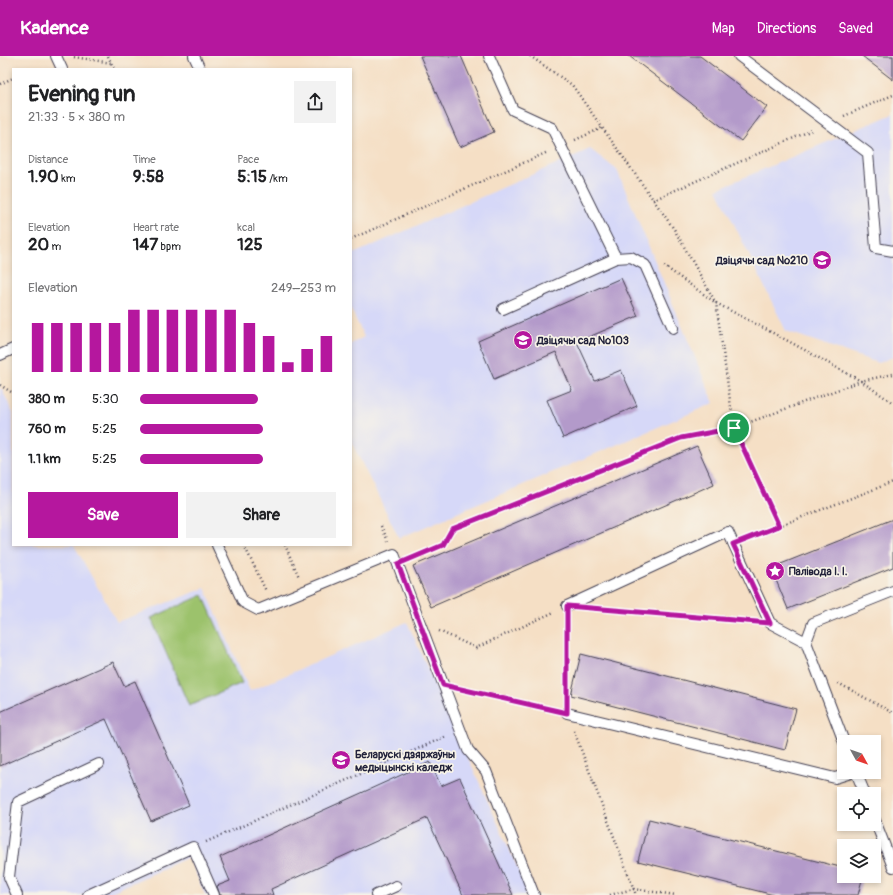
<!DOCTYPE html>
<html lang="en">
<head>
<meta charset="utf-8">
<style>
  body { margin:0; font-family:Pangolin,sans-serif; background:#f2f2f2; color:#202124; height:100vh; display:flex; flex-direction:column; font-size:15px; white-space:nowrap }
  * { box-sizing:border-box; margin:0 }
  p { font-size:13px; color:#757577 }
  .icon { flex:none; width:22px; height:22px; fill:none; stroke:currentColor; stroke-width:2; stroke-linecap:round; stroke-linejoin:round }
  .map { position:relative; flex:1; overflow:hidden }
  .panel { position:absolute; left:12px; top:12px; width:340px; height:478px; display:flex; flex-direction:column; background:#fff; border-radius:0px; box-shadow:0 2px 6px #0003 }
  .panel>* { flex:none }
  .needle { width:26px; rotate:130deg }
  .tools { position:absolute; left:837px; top:679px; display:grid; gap:8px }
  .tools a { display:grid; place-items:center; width:44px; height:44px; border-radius:0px; background:#fff; box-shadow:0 2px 6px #0003; font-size:20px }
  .pin { position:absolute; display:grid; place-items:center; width:34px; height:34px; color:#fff; margin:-17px; border:2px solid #fff; border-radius:50%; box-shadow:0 1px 4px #0007 }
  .round { display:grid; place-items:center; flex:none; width:42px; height:42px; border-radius:0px; background:#f2f2f2 }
  .head { display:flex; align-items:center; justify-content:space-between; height:68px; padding:0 16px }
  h1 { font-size:22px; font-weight:700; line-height:30px }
  .metrics { display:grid; grid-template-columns:repeat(3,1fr); gap:6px; height:68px; padding:4px 16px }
  .metrics div { display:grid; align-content:center }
  .metrics b { font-size:17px; font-weight:700 }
  .metrics small { font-size:11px; font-weight:400 }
  .metrics p { font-size:11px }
  .chart { height:112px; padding:8px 16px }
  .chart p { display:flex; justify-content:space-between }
  .chart svg { width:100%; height:72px; margin-top:4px; stroke:#b5179e; stroke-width:6 }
  .action { display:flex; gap:8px; margin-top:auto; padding:8px 16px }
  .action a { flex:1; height:46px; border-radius:0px; background:#b5179e; color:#fff; font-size:16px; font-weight:700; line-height:46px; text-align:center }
  .action a+a { background:#f2f2f2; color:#202124 }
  ul { padding:0 16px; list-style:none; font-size:13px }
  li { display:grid; grid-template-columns:64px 48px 1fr; align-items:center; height:30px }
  li i { height:10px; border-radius:5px; background:#b5179e }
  header { display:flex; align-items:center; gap:24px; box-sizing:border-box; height:56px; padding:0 20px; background:#b5179e; color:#fff }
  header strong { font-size:19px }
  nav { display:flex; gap:22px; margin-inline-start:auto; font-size:14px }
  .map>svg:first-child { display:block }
  .built { fill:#d6d8f8 }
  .green { fill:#9cc26c; stroke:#5f7254 }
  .building { fill:#b39aca }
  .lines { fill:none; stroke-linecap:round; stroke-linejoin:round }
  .service-casing { stroke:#423e50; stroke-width:12 }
  .path { stroke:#423e50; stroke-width:2.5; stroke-dasharray:1 3; stroke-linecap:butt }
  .service { stroke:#fff; stroke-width:10 }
  .route-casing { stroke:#fff; stroke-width:8 }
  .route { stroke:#b5179e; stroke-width:5 }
  .labels { text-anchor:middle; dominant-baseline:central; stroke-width:3.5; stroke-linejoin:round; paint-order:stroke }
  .poi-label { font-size:11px; font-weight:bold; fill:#22223b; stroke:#f7f3e8; text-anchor:start }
</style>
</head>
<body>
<header>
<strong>Kadence</strong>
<nav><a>Map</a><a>Directions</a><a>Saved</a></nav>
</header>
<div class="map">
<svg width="893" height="839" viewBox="0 0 893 839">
  <rect width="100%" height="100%" fill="#f7f3e8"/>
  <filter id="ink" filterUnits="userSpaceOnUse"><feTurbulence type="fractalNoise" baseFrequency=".025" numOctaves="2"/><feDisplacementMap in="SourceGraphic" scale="8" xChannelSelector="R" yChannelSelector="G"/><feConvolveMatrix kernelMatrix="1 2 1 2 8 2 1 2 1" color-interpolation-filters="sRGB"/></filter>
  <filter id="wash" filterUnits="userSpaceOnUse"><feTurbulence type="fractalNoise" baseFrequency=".012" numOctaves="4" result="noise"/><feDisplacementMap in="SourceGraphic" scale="16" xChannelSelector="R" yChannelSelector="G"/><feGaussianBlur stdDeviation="0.9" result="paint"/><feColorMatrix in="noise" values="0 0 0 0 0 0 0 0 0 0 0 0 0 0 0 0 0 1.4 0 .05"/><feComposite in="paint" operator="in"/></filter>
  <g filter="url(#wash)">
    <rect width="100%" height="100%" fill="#f5dfc5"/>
    <!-- built -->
    <path class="built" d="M893,58V301L878,307L786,275L717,133Z
      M590,93L617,114L714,347L399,482L351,385V288L364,281L351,253V199Z
      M0,333H2L13,357V489H74L117,566L205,532L250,635L407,566L530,839H205L189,801L105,839H0Z"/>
    <!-- green -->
    <path class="green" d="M203,539L242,627L189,650L151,562Z"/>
    <g id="blocks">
      <!-- building -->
      <path class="building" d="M420,0H461L494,76L460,91Z
        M629,0H700L767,51L741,85Z
        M862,0H893V24Z
        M621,222L638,260L577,286L595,325L621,314L637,350L563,382L547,344L572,334L556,296L494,323L478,285Z
        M697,390L714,428L431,551L413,510Z
        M893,463V511L788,553L771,512Z
        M581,598L796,653L785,694L571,639Z
        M113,606L124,630L135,625L189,749L151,765L106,663L0,710V656Z
        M430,706L441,730L460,722L513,839H463L427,762L271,833L273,839H220L217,830L230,825L220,801Z
        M649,763L844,812V820H863L858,839H774L638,805Z"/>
    </g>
  </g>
  <g filter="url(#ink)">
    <use href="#blocks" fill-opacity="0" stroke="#423e50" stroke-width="1"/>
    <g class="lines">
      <defs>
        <path id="service" d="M56,0L62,13
          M194,0L200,13
          M489,0L513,54L552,72L616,202
          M739,0L868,97L876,192L893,195
          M503,253L616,202L631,201L645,209L673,272
          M0,299L13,293
          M217,489L243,546L258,554L394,498L468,694L486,715L534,839
          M567,550L728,476L770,567L806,586L844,686
          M806,586L813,567L893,535
          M567,657L835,722L854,716
          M856,716L865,738
          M874,762L893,811
          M17,839L9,821L18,746L99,708
          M88,839L193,791L214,839
          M376,839L396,830"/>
      </defs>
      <!-- service casing -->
      <use href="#service" class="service-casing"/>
      <!-- path -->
      <path class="path" d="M108,0L114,13
        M530,0L572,29L674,173L716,247L734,372L779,470L747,483
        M74,1L112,7
        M0,28L13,22
        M844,60L893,39
        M575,84L602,72
        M653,144L812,74
        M351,183L548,96
        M664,210L716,247L790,286L861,325L893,318
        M0,329L13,337
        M381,470L388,485
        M779,470L893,426
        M244,489L266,535
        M285,489L299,521
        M411,503L443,489L453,473L681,382L734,372L861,325L893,347
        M600,552L752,565
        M567,564V643
        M439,575L476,592L554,556
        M838,627L893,657
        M460,633L553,654
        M574,675L636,839
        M206,786L447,680
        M610,839L633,833L676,839"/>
      <!-- service -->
      <use href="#service" class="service"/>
    </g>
  </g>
  <g class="lines" filter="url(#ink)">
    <defs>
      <path id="route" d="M734,372L779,470L733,488L770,567L567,550V657L443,629L398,508L443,489L452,473L681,382Z"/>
    </defs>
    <!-- route casing -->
    <use href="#route" class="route-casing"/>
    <!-- route -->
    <use href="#route" class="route"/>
  </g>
  <!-- icons -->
  <defs>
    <symbol id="school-disc" viewBox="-11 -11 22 22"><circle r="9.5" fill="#b5179e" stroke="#f7f3e8"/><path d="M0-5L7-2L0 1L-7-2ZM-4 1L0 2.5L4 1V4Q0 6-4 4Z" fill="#fff"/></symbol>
    <symbol id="sight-disc" viewBox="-11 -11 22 22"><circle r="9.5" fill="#b5179e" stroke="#f7f3e8"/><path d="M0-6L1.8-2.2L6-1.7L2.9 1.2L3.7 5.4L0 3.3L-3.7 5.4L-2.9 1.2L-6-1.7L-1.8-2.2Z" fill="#fff"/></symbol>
    <symbol id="university-disc" viewBox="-11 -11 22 22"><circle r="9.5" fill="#b5179e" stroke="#f7f3e8"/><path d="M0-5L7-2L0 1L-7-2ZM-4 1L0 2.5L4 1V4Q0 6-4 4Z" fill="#fff"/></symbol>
  </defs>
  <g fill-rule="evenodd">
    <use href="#school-disc" x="811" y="193" width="22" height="22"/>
    <use href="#school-disc" x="512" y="273" width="22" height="22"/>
    <use href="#sight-disc" x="764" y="504" width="22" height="22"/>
    <use href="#university-disc" x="330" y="693" width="22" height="22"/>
  </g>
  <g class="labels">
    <!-- poi labels -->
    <g class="poi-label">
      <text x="808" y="204" text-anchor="end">Дзіцячы сад №210</text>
      <text x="537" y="284">Дзіцячы сад №103</text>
      <text x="789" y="515">Палівода І. І.</text>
      <text x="355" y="698">Беларускі дзяржаўны<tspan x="355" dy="13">медыцынскі каледж</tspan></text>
    </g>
  </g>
</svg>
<div class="tools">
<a><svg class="needle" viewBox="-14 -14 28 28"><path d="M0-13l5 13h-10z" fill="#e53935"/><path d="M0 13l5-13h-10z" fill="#757577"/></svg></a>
<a><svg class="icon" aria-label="locate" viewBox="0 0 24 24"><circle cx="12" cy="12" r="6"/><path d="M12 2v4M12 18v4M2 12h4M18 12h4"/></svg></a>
<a><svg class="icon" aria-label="layers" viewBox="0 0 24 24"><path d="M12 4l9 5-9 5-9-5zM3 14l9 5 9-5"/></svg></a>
</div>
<div class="pin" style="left:734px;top:372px;background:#1e9e55"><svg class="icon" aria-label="arrive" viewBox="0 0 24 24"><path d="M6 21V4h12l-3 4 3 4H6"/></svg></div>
<section class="panel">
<div class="head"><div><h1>Evening run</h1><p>21:33 · 5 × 380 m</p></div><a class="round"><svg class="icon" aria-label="share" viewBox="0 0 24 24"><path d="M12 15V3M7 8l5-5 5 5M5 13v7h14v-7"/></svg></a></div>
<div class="metrics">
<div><p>Distance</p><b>1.90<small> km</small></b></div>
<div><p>Time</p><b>9:58</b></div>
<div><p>Pace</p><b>5:15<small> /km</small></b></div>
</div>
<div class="metrics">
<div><p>Elevation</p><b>20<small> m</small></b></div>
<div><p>Heart rate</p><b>147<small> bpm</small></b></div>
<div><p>kcal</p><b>125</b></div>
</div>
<div class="chart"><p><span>Elevation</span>249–253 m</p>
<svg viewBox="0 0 160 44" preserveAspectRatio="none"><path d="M5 44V14M15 44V14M25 44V14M35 44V14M45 44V14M55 44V6M65 44V6M75 44V6M85 44V6M95 44V6M105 44V6M115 44V14M125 44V22M135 44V38M145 44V30M155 44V22"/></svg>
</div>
<ul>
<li><b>380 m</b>5:30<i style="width:60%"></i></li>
<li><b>760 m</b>5:25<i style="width:63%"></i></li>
<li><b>1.1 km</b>5:25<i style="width:63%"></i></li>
</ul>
<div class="action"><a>Save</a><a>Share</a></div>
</section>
</div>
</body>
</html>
